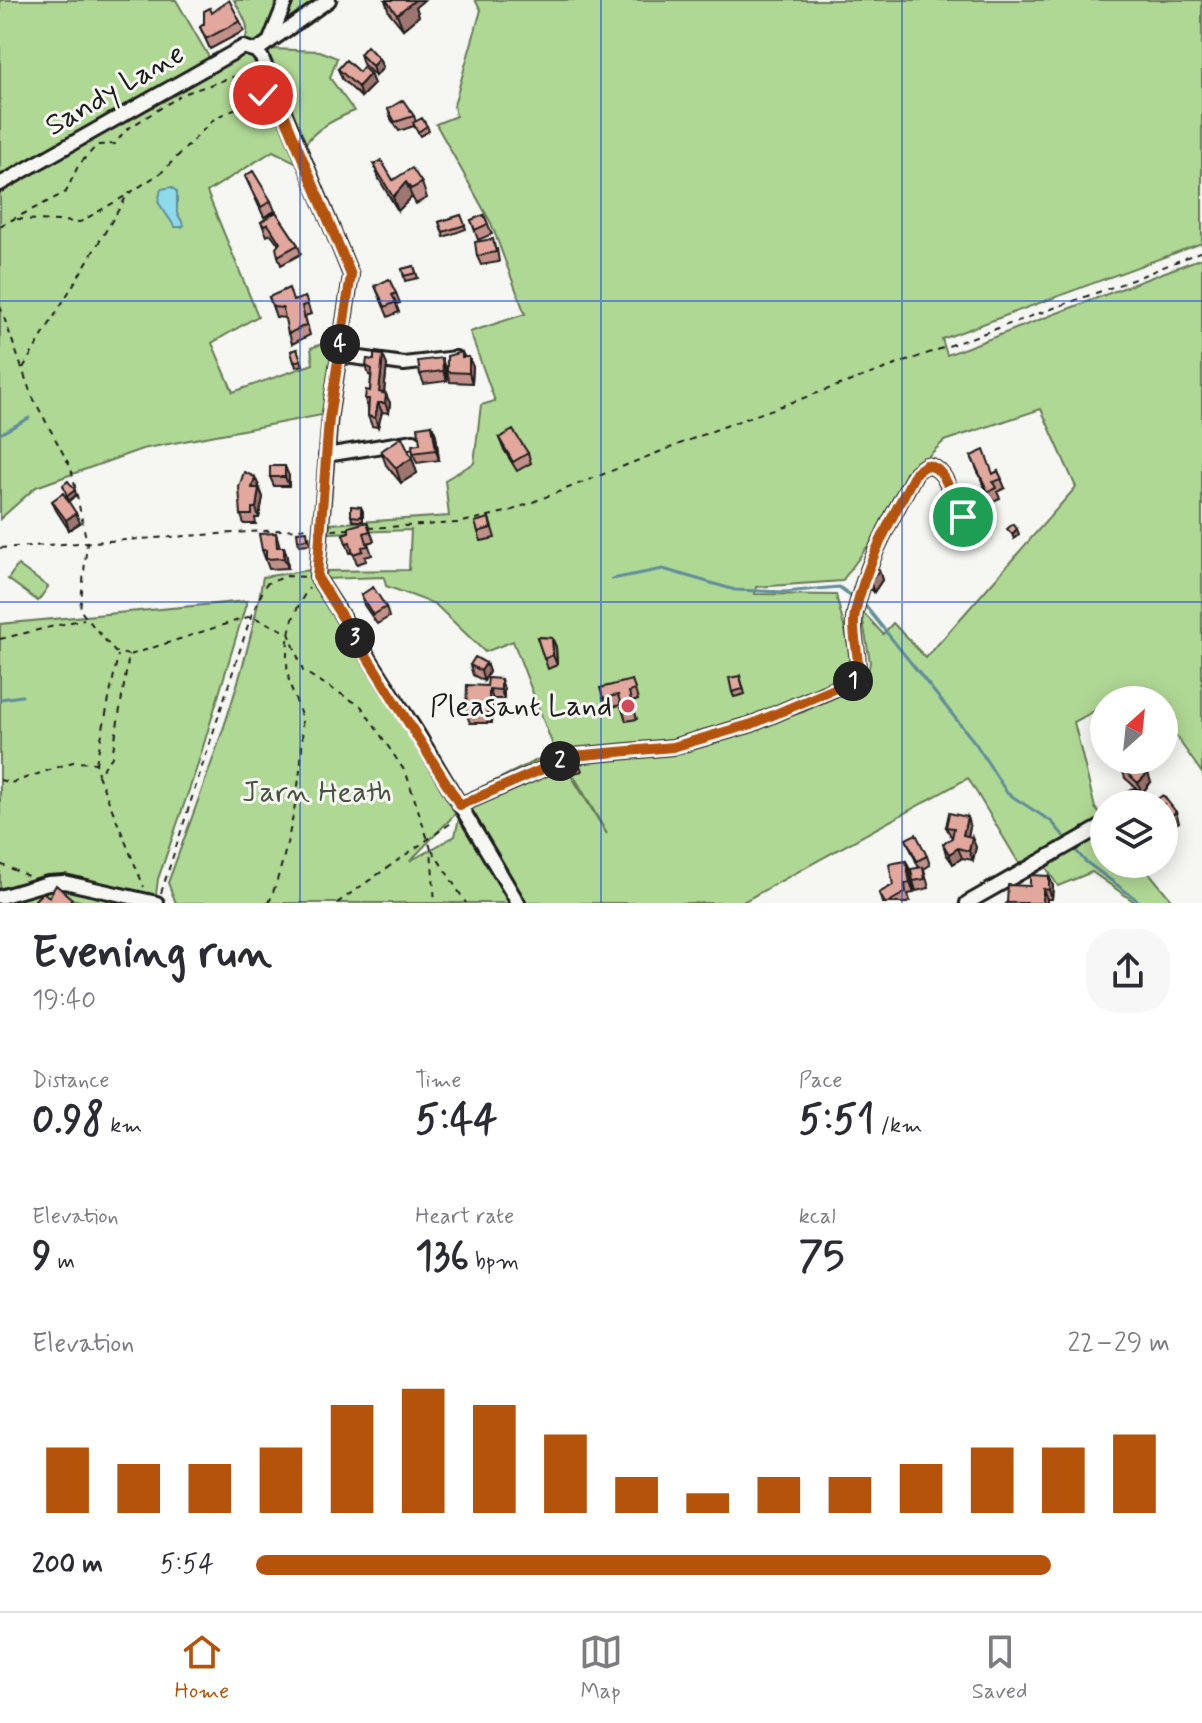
<!DOCTYPE html>
<html lang="en">
<head>
<meta charset="utf-8">
<style>
  body { margin:0; font-family:Mynerve,sans-serif; background:#f7f7f7; color:#2b2b33; height:100vh; display:flex; flex-direction:column; font-size:30px; white-space:nowrap }
  * { box-sizing:border-box; margin:0 }
  p { font-size:26px; color:#7c7c81 }
  .icon { flex:none; width:44px; height:44px; fill:none; stroke:currentColor; stroke-width:2; stroke-linecap:round; stroke-linejoin:round }
  .map { position:relative; height:903px; overflow:hidden }
  .drawer { display:flex; flex-direction:column; background:#fff; flex:1 }
  .drawer>* { flex:none }
  .needle { width:52px; rotate:27deg }
  .tools { position:absolute; left:1090px; top:686px; display:grid; gap:16px }
  .tools a { display:grid; place-items:center; width:88px; height:88px; border-radius:50%; background:#fff; box-shadow:0 4px 20px #0003; font-size:40px }
  .pin { position:absolute; display:grid; place-items:center; width:68px; height:68px; color:#fff; margin:-34px; border:4px solid #fff; border-radius:50%; box-shadow:0 2px 8px #0007 }
  .km { position:absolute; width:40px; height:40px; margin:-20px; border-radius:50%; background:#222; color:#fff; font-size:22px; line-height:40px; text-align:center }
  .round { display:grid; place-items:center; flex:none; width:84px; height:84px; border-radius:32px; background:#f7f7f7 }
  .head { display:flex; align-items:center; justify-content:space-between; height:136px; padding:0 32px }
  h1 { font-size:44px; font-weight:700; line-height:60px }
  .metrics { display:grid; grid-template-columns:repeat(3,1fr); gap:12px; height:136px; padding:8px 32px }
  .metrics div { display:grid; align-content:center }
  .metrics b { font-size:40px; font-weight:700 }
  .metrics small { font-size:22px; font-weight:400 }
  .metrics p { font-size:22px }
  .chart { height:224px; padding:16px 32px }
  .chart p { display:flex; justify-content:space-between }
  .chart svg { width:100%; height:144px; margin-top:8px; stroke:#b45309; stroke-width:6 }
  ul { padding:0 32px; list-style:none; font-size:26px }
  li { display:grid; grid-template-columns:128px 96px 1fr; align-items:center; height:60px }
  li i { height:20px; border-radius:10px; background:#b45309 }
  .menu { display:flex; justify-content:space-around; align-items:center; height:112px; border-top:2px solid #e1e1e2; background:#fff; font-size:22px; color:#7c7c81 }
  .menu a { display:grid; justify-items:center; gap:4px }
  .menu .current { color:#b45309 }
  .map>svg:first-child { display:block }
  .green { fill:#b0d895; stroke:#667a58; stroke-width:2; fill-rule:evenodd }
  .water { fill:#8ddaec; stroke:#608e99; stroke-width:2 }
  .lines { fill:none; stroke-linecap:round; stroke-linejoin:round }
  .stream { stroke:#608e99; stroke-width:3 }
  .minor-casing { stroke:#1c1c1c; stroke-width:18 }
  .path { stroke:#1c1c1c; stroke-width:2; stroke-dasharray:6 6; stroke-linecap:butt }
  .minor { stroke:#f6f6f2; stroke-width:12 }
  .wall { fill:#c29088; stroke:#1c1c1c; stroke-width:2 }
  .shaded-wall { fill:#9e766f; stroke:#1c1c1c; stroke-width:2 }
  .building { fill:#e2a89e; stroke:#1c1c1c; stroke-width:2 }
  .route-casing { stroke:#fff; stroke-width:16 }
  .route { stroke:#b45309; stroke-width:10 }
  .grid { fill:none; stroke:#1d4ed8; stroke-width:2; stroke-opacity:0.55 }
  .poi-dot { fill:#d1495b; stroke:#f6f6f2; stroke-width:3 }
  .labels { text-anchor:middle; dominant-baseline:central; stroke-width:6; stroke-linejoin:round; paint-order:stroke }
  .street-label { font-size:30px; fill:#1c1c1c; stroke:#f6f6f2 }
  .poi-label { font-size:30px; fill:#1c1c1c; stroke:#f6f6f2; text-anchor:end }
  .park-label { font-size:30px; fill:#485440; stroke:#f6f6f2 }
</style>
</head>
<body>
<div class="map">
<svg width="1202" height="903" viewBox="0 0 1202 903">
  <rect width="100%" height="100%" fill="#f6f6f2"/>
  <filter id="ink" filterUnits="userSpaceOnUse"><feTurbulence type="fractalNoise" baseFrequency=".0125" numOctaves="2"/><feDisplacementMap in="SourceGraphic" scale="16" xChannelSelector="R" yChannelSelector="G"/><feConvolveMatrix kernelMatrix="1 2 1 2 8 2 1 2 1" color-interpolation-filters="sRGB"/></filter>
  <g filter="url(#ink)">
    <!-- green -->
    <path class="green" d="M0,0H176L210,59L244,42C253,27 241,14 234,0H338L271,49L320,51L337,58L330,78L354,111C326,123 307,133 295,162L273,151L207,192L258,316L212,343L233,392L313,364L311,348L335,339L322,415L142,449L36,487L0,519Z
      M475,0H1202V243L942,339L947,355L1202,258V773L1164,719V700H1151L1141,686L1115,700H1104V706L1074,722L1095,808L1104,819V864H1142L1174,903H1136L1092,872L1058,886L1038,855L1020,865L968,778L741,903H176L168,883C204,783 245,682 263,577L310,570L458,811L410,861L455,836L464,796L555,751L513,641L485,652L435,604L386,586L384,577L325,579L327,571L409,570L411,530L329,533L330,524L449,516L445,480L474,463L481,405L495,401L470,332L525,314L491,223L436,124L456,116L454,105L481,10ZM1041,409L1076,487L926,658L893,623L883,634L861,610L870,662L866,683L803,712L714,740L566,762L607,834L556,751L672,742L743,723L852,673L853,662L836,595L755,594L756,587L842,581L867,547L871,551L906,478L944,441Z
      M18,565L48,587L38,601L8,579Z
      M247,601L196,770L158,879L155,903H90L63,897L47,903H0V624Z"/>
    <!-- water -->
    <path class="water" d="M172,187L177,192V213L184,225L182,227H175L158,202L161,189Z"/>
    <g class="lines">
      <!-- stream -->
      <path class="stream" d="M0,434L29,418
        M612,579L663,569L735,590L785,592L839,587L853,597
        M863,603L976,744L1007,793L1052,822L1067,840
        M0,699L22,696
        M1072,846L1085,861L1141,903"/>
      <defs>
        <path id="minor" d="M270,40L286,0
          M256,51L262,58L351,275L330,414L317,577L416,731L518,903
          M256,51L329,0
          M0,184L243,47L256,51
          M338,355L404,364L456,358
          M326,455L414,441
          M1128,804L1135,796
          M460,805L573,756L673,747L752,724L855,680C863,657 850,636 855,613C866,562 892,518 916,472L926,465C950,468 949,500 963,517
          M0,897L48,883L64,882L157,903
          M967,903L1104,825"/>
      </defs>
      <!-- minor casing -->
      <use href="#minor" class="minor-casing"/>
      <!-- path -->
      <path class="path" d="M186,93L236,76L262,94
        M17,219L80,222L127,195
        M0,226L66,192L78,166L97,145L116,144L124,131L180,96
        M0,306L31,394L71,468L87,543L80,610L115,652L129,655L112,757L98,775L144,887
        M23,368L128,194L162,172L215,118L266,94
        M368,528L458,523L510,511L720,428L1132,280L1202,251
        M332,530L350,529
        M0,548L311,528
        M0,639L84,619
        M130,655L251,616L289,633L303,671L361,706L406,773L431,849L435,903
        M96,763L118,655
        M0,780L11,783L73,762L96,763L98,774
        M432,850L466,903
        M0,864L28,876
        M161,893L251,616L266,584L287,576L308,577
        M269,903C287,858 305,770 302,722C300,706 290,691 288,675C284,643 291,613 309,588
        M337,903L454,821"/>
      <!-- minor -->
      <use href="#minor" class="minor"/>
    </g>
    <!-- wall -->
    <path class="wall" d="M385,0L416,7L419,16L403,29L389,12Z
      M212,13L240,21L244,31L210,49L200,27L204,24Z
      M360,54L379,59L383,68L375,76L363,64Z
      M338,69L370,74L374,84L361,97L342,79Z
      M388,109L414,116L416,122L427,126L429,131L420,136L414,126L399,131L391,119Z
      M374,165L393,180L422,183L427,198L416,204L412,197L398,211L379,179Z
      M245,176L271,201L275,211L264,217Z
      M276,212L298,245L301,254L281,265L278,256L279,245L271,234L267,236L261,222Z
      M461,215L466,229L444,237L439,222Z
      M484,215L492,234L478,240L471,220Z
      M497,249L499,262L481,265L477,256Z
      M414,266L418,278L405,281L402,269Z
      M375,286L396,293L400,303L396,304L399,312L388,317Z
      M269,297L294,301L305,297L311,314L305,316L310,335L292,344L285,318L276,317Z
      M297,349L303,365L296,367L291,351Z
      M462,352L464,357L473,367L472,383L450,382L447,372Z
      M387,365L384,393L390,403L389,413L382,412L378,427L372,426L368,416V409L365,399L370,391L371,376L369,375L366,366Z
      M445,368L447,381L424,384L420,374Z
      M432,425L436,435L439,460L417,463L413,453Z
      M499,438L528,453L531,463L517,471L503,448Z
      M381,451L412,458L417,473L401,483L386,465Z
      M971,456L993,474L998,471L1005,488L997,492L1000,498L991,502Z
      M289,476V486H274L270,477Z
      M259,486L263,497L259,518H255L256,524H244L241,515Z
      M52,501L80,523L69,530L56,510Z
      M361,507L363,511V521H353L351,516Z
      M489,518L495,538L481,541L478,532Z
      M367,522L374,541L368,543L372,555L365,557L366,561L357,564L353,552L350,553L343,534L349,532Z
      M276,533L280,547H284L287,557L288,568L269,569L262,550Z
      M309,536L310,544L299,545L298,540Z
      M879,570L882,580L874,592L867,586L863,577Z
      M361,595L386,607L389,617L377,624L364,605Z
      M537,637L552,638L556,647L557,665L548,669Z
      M486,663L489,672L484,681L473,675L470,665Z
      M740,676L745,694L734,697L732,692Z
      M632,680L638,700L632,702L637,719L626,721L621,705L606,708L603,698Z
      M487,686L504,689V699H493L492,723H470L466,713Z
      M577,757L582,771L574,773L573,768Z
      M1122,768L1151,782L1142,793L1125,778Z
      M946,827H970L968,836L976,847L973,860L962,858L953,864L946,854L943,844L952,838Z
      M906,839L927,856L930,865L924,869L929,888L916,891L913,881L919,868Z
      M910,870L914,893L908,894L910,901L907,903H882L879,893L893,885Z
      M1049,876L1053,886L1052,899H1047V903H1007L1030,886Z"/>
    <!-- shaded-wall -->
    <path class="shaded-wall" d="M410,0H424L416,7L419,16L403,29L397,14Z
      M379,59L383,68L375,76L372,66Z
      M370,74L374,84L361,97L358,87Z
      M406,182L412,197L398,211L393,197Z
      M383,355L387,365L383,401L379,392Z
      M469,357L473,367L472,383L469,373Z
      M442,358L445,368L447,381L443,371Z
      M386,394L390,403L389,413L385,403Z
      M378,403L382,412L378,427L375,418Z
      M432,425L436,435L439,460L436,450Z
      M412,458L417,473L401,483L396,468Z
      M285,466L289,476V486L285,477Z
      M255,477L259,486L255,498L252,488Z
      M259,488L263,497L259,518L256,508Z
      M75,490L76,495L69,501L67,496Z
      M76,513L80,523L69,530L66,520Z
      M992,523L994,527L981,537L979,533Z
      M1017,529L1019,534L1014,539L1012,534Z
      M284,547L287,557L288,568L284,558Z
      M879,570L882,580L874,592L870,582Z
      M552,638L556,647L557,665L553,655Z
      M486,663L489,672L484,681L481,671Z
      M501,679L504,689V699L501,690Z
      M489,689L493,699L492,723L489,713Z
      M1148,773L1151,782L1142,793L1138,783Z
      M1176,812L1179,822L1164,833V821Z
      M967,817L970,827L966,845L963,835Z
      M972,837L976,847L973,860L969,851Z
      M958,848L962,858L953,864L949,854Z
      M906,861L910,870L914,893L910,883Z
      M1049,876L1053,886L1052,899L1049,890Z
      M1043,889L1047,899V903H1043Z"/>
    <!-- building -->
    <path class="building" d="M229,0L240,21L206,39L200,27L204,24V11L210,8L212,13Z
      M386,0H413L414,1L397,14Z
      M367,46L379,59L372,66L360,54Z
      M346,60L359,72L363,67L370,74L358,87L338,69Z
      M403,100L414,116L395,122L388,109Z
      M422,118L427,126L418,132L413,123Z
      M381,160L393,180L412,168L422,183L411,189L406,182L393,197L374,165Z
      M253,171L271,201L261,207L245,176Z
      M276,212L298,245L278,256L276,248L280,243L268,224L264,226L261,222Z
      M461,215L465,225L443,232L439,222Z
      M484,215L488,224L475,230L471,220Z
      M493,239L496,252L477,256L475,242Z
      M414,266L416,273L404,276L402,269Z
      M389,279L396,293L392,295L396,302L385,307L375,286Z
      M289,288L293,301L305,297L308,304L302,306L306,325L288,334L283,308L273,307L269,297Z
      M297,349L301,360L294,362L291,351Z
      M462,352V357H469V373L447,372V356Z
      M374,354L383,355L379,392L386,394L385,403H378L375,418L368,416L369,399H365L366,390L370,391L372,369L366,366L367,359L374,360Z
      M442,358L443,371L420,374L418,361Z
      M432,425L436,450L413,453L412,445L420,444L418,427Z
      M513,430L528,453L513,462L499,438Z
      M402,437L412,458L396,468L381,451Z
      M984,450L993,474L998,471L1002,479L993,482L996,488L988,492L971,456Z
      M270,466H285V477H270Z
      M244,472L255,477L252,488H259L256,508H252V515H241L239,487Z
      M68,481L75,490L67,496L63,485Z
      M63,493L76,513L66,520L52,501Z
      M351,506L361,507V517L351,516Z
      M985,513L992,523L979,533L972,523Z
      M489,518L491,528L478,532L475,522Z
      M367,522L370,531L364,533L368,546L362,547L363,551L353,554L350,542L346,543L343,534L349,532V527Z
      M1013,524L1017,529L1012,534L1007,529Z
      M307,531L308,539L298,540L297,532Z
      M276,533L277,547H284V558L266,559V550H262L259,534Z
      M872,565L879,570L870,582L863,577Z
      M373,587L386,607L373,615L361,595Z
      M537,637L552,638L553,655L544,659Z
      M475,657L486,663L481,671L470,665Z
      M740,676L743,689L732,692L729,678Z
      M488,678L501,679V690L489,689V713H466L467,685L487,686Z
      M632,680L635,690L629,692L633,709L623,712L618,695L603,698L600,688Z
      M577,757L580,767L573,768L570,758Z
      M1128,761L1140,771L1143,768L1148,773L1138,783L1122,768Z
      M1163,795L1176,812L1164,821V804H1150Z
      M949,813L967,817L963,835L972,837L969,851L958,848L949,854L943,844L952,838L954,828L946,827Z
      M916,834L927,856L917,861L906,839Z
      M906,861L910,883L905,884L906,892L887,903H885L879,893L893,885L889,864Z
      M923,867L925,879L913,881L911,869Z
      M1030,875L1049,876V890L1043,889V903H1007L1008,885L1030,886Z
      M56,885L72,899L69,903H39L35,900L43,892L49,897Z"/>
  </g>
  <g class="lines" filter="url(#ink)">
    <defs>
      <path id="route" d="M263,95L274,90L351,275L329,419L317,577L460,805L573,756L673,747L752,724L855,680C863,657 850,636 855,613C866,562 892,518 916,472L926,465C950,468 949,500 963,517"/>
    </defs>
    <!-- route casing -->
    <use href="#route" class="route-casing"/>
    <!-- route -->
    <use href="#route" class="route"/>
  </g>
  <!-- grid -->
  <path class="grid" d="M300,0V903M601,0V903M902,0V903M0,301H1202M0,602H1202"/>
  <!-- markers -->
  <circle class="poi-dot" cx="628" cy="706" r="8"/>
  <g class="labels">
    <!-- street labels -->
    <g class="street-label">
      <text transform="translate(115 90) rotate(-30)">Sandy Lane</text>
    </g>
    <!-- poi labels -->
    <g class="poi-label">
      <text x="612" y="706">Pleasant Land</text>
    </g>
    <!-- park labels -->
    <g class="park-label">
      <text x="317" y="792">Jarn Heath</text>
    </g>
  </g>
</svg>
<div class="tools">
<a><svg class="needle" viewBox="-14 -14 28 28"><path d="M0-13l5 13h-10z" fill="#e53935"/><path d="M0 13l5-13h-10z" fill="#7c7c81"/></svg></a>
<a><svg class="icon" aria-label="layers" viewBox="0 0 24 24"><path d="M12 4l9 5-9 5-9-5zM3 14l9 5 9-5"/></svg></a>
</div>
<div class="pin" style="left:963px;top:517px;background:#1e9e55"><svg class="icon" aria-label="arrive" viewBox="0 0 24 24"><path d="M6 21V4h12l-3 4 3 4H6"/></svg></div>
<div class="pin" style="left:263px;top:95px;background:#d93025"><svg class="icon" aria-label="check" viewBox="0 0 24 24"><path d="M5 12l5 5 9-10"/></svg></div>
<b class="km" style="left:853px;top:681px">1</b>
<b class="km" style="left:560px;top:761px">2</b>
<b class="km" style="left:355px;top:638px">3</b>
<b class="km" style="left:340px;top:344px">4</b>
</div>
<section class="drawer">
<div class="head"><div><h1>Evening run</h1><p>19:40</p></div><a class="round"><svg class="icon" aria-label="share" viewBox="0 0 24 24"><path d="M12 15V3M7 8l5-5 5 5M5 13v7h14v-7"/></svg></a></div>
<div class="metrics">
<div><p>Distance</p><b>0.98<small> km</small></b></div>
<div><p>Time</p><b>5:44</b></div>
<div><p>Pace</p><b>5:51<small> /km</small></b></div>
</div>
<div class="metrics">
<div><p>Elevation</p><b>9<small> m</small></b></div>
<div><p>Heart rate</p><b>136<small> bpm</small></b></div>
<div><p>kcal</p><b>75</b></div>
</div>
<div class="chart"><p><span>Elevation</span>22–29 m</p>
<svg viewBox="0 0 160 44" preserveAspectRatio="none"><path d="M5 44V24M15 44V29M25 44V29M35 44V24M45 44V11M55 44V6M65 44V11M75 44V20M85 44V33M95 44V38M105 44V33M115 44V33M125 44V29M135 44V24M145 44V24M155 44V20"/></svg>
</div>
<ul>
<li><b>200 m</b>5:54<i style="width:87%"></i></li>
</ul>
</section>
<nav class="menu">
<a class="current"><svg class="icon" aria-label="home" viewBox="0 0 24 24"><path d="M3 11l9-7 9 7M6 9v11h12V9"/></svg>Home</a>
<a><svg class="icon" aria-label="map" viewBox="0 0 24 24"><path d="M3 6l6-2 6 2 6-2v14l-6 2-6-2-6 2zM9 4v14M15 6v14"/></svg>Map</a>
<a><svg class="icon" aria-label="saved" viewBox="0 0 24 24"><path d="M7 4h10v16l-5-4-5 4z"/></svg>Saved</a>
</nav>
</body>
</html>
